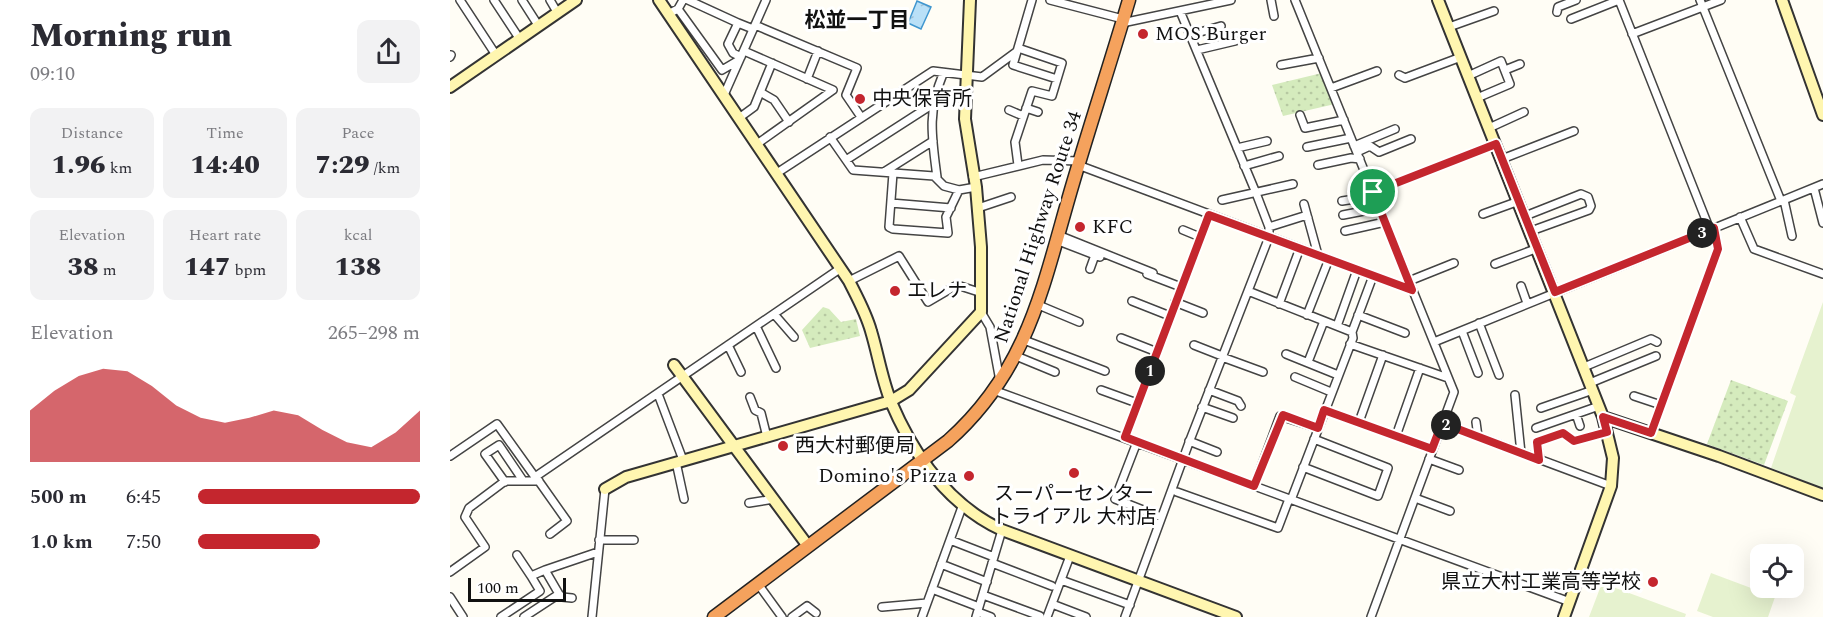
<!DOCTYPE html>
<html lang="en">
<head>
<meta charset="utf-8">
<style>
  body { margin:0; font-family:Spectral,"Noto Sans JP",serif; background:#f2f2f3; color:#2b2b33; height:100vh; display:flex; flex-direction:column; font-size:22px; white-space:nowrap }
  * { box-sizing:border-box; margin:0 }
  p { font-size:20px; color:#7c7c81 }
  .icon { flex:none; width:33px; height:33px; fill:none; stroke:currentColor; stroke-width:2; stroke-linecap:round; stroke-linejoin:round }
  .map { position:relative; flex:1; overflow:hidden }
  .panel { display:flex; flex-direction:column; background:#fff; width:450px }
  .panel>* { flex:none }
  .buttons { position:absolute; left:1300px; top:544px; display:grid; gap:12px }
  .buttons a { display:grid; place-items:center; width:54px; height:54px; border-radius:12px; background:#fff; box-shadow:0 6px 24px #0002; font-size:30px }
  .scale { position:absolute; left:18px; bottom:15px; width:98px; box-sizing:border-box; padding-left:6px; border:3px solid #111; border-top:0; font-size:16px; line-height:21px; white-space:nowrap; color:#111; -webkit-text-stroke:4px #fff; paint-order:stroke }
  .pin { position:absolute; display:grid; place-items:center; width:51px; height:51px; color:#fff; margin:-26px; border:3px solid #fff; border-radius:50%; box-shadow:0 2px 6px #0007 }
  .km { position:absolute; width:30px; height:30px; margin:-15px; border-radius:50%; background:#222; color:#fff; font-size:16px; line-height:30px; text-align:center }
  .round { display:grid; place-items:center; flex:none; width:63px; height:63px; border-radius:12px; background:#f2f2f3 }
  .headline { display:flex; align-items:center; justify-content:space-between; height:102px; padding:0 30px }
  h1 { font-size:33px; font-weight:800; line-height:45px }
  .metrics { display:grid; grid-template-columns:repeat(3,1fr); gap:9px; height:102px; padding:6px 30px }
  .metrics div { display:grid; align-content:center; border-radius:12px; background:#f2f2f3; text-align:center }
  .metrics b { font-size:26px; font-weight:800 }
  .metrics small { font-size:16px; font-weight:400 }
  .metrics p { font-size:16px }
  .chart { height:168px; padding:12px 30px }
  .chart p { display:flex; justify-content:space-between }
  .chart svg { width:100%; height:108px; margin-top:6px; fill:#c4262e; opacity:.7 }
  ul { padding:0 30px; list-style:none; font-size:20px }
  li { display:grid; grid-template-columns:96px 72px 1fr; align-items:center; height:45px }
  li i { height:15px; border-radius:8px; background:#c4262e }
  main { display:flex; flex:1; min-height:0 }
  .map>svg:first-child { display:block }
  .park { fill:url(#park-dots) }
  .pitch { fill:#e6f2cf }
  .water { fill:url(#water-ripples); stroke:#3f96cf; stroke-width:1.5 }
  .lines { fill:none; stroke-linecap:round; stroke-linejoin:round }
  .street-casing { stroke:#444; stroke-width:10 }
  .secondary-casing { stroke:#333; stroke-width:14 }
  .highway-casing { stroke:#222; stroke-width:15 }
  .street { stroke:#fff; stroke-width:7 }
  .secondary { stroke:#fff6b0; stroke-width:10 }
  .highway { stroke:#f5a25d; stroke-width:12 }
  .route-casing { stroke:#fff; stroke-width:12 }
  .route { stroke:#c4262e; stroke-width:8 }
  .poi-dot { fill:#c4262e; stroke:#fff; stroke-width:2 }
  .labels { text-anchor:middle; dominant-baseline:central; stroke-width:6; stroke-linejoin:round; paint-order:stroke }
  .poi-label { font-size:20px; fill:#111; stroke:#fff; text-anchor:start }
  .street-label { font-size:20px; fill:#111; stroke:#fff }
  .neighbourhood-label { font-size:21px; font-weight:bold; fill:#111; stroke:#fff }
</style>
</head>
<body>
<main>
<section class="panel">
<div class="headline"><div><h1>Morning run</h1><p>09:10</p></div><a class="round"><svg class="icon" aria-label="share" viewBox="0 0 24 24"><path d="M12 15V3M7 8l5-5 5 5M5 13v7h14v-7"/></svg></a></div>
<div class="metrics">
<div><p>Distance</p><b>1.96<small> km</small></b></div>
<div><p>Time</p><b>14:40</b></div>
<div><p>Pace</p><b>7:29<small> /km</small></b></div>
</div>
<div class="metrics">
<div><p>Elevation</p><b>38<small> m</small></b></div>
<div><p>Heart rate</p><b>147<small> bpm</small></b></div>
<div><p>kcal</p><b>138</b></div>
</div>
<div class="chart"><p><span>Elevation</span>265–298 m</p>
<svg viewBox="0 0 160 44" preserveAspectRatio="none"><path d="M0 44V23L10 15L20 9L30 6L40 7L50 13L60 21L70 26L80 28L90 26L100 23L110 25L120 31L130 36L140 38L150 32L160 23V44z"/></svg>
</div>
<ul>
<li><b>500 m</b>6:45<i style="width:100%"></i></li>
<li><b>1.0 km</b>7:50<i style="width:55%"></i></li>
</ul>
</section>
<div class="map">
<svg width="1373" height="617" viewBox="0 0 1373 617">
  <defs>
    <pattern id="park-dots" width="8" height="8" patternUnits="userSpaceOnUse" patternTransform="scale(1.5)"><rect width="8" height="8" fill="#d5ebbd"/><path d="M2 2h.1M6 6h.1" fill="none" stroke="#b6c8a1" stroke-width="1.8" stroke-linecap="round"/></pattern>
    <pattern id="water-ripples" width="26" height="14" patternUnits="userSpaceOnUse" patternTransform="scale(1.5)"><rect width="26" height="14" fill="#b9e0f7"/><path d="M2 4q2-2 4 0t4 0M15 11q2-2 4 0t4 0" fill="none" stroke="#9ebfd3"/></pattern>
  </defs>
  <rect width="100%" height="100%" fill="#fffdf5"/>
  <!-- park -->
  <path class="park" d="M872,73L885,104L833,116L822,85Z
    M373,307L379,309L391,322L406,319L410,336L360,348L352,330Z
    M1281,380L1338,401L1314,465L1257,444Z"/>
  <!-- pitch -->
  <path class="pitch" d="M1373,302V488L1321,468L1346,396L1340,393Z
    M1261,573L1325,597L1318,617H1263L1247,611Z
    M1152,583L1236,614L1235,617H1139Z"/>
  <!-- water -->
  <path class="water" d="M467,1L481,7L471,29L458,23Z"/>
  <g class="lines">
    <defs>
      <path id="street" d="M10,0L46,55
        M44,0L69,38
        M72,0L88,25
        M100,0L107,12
        M238,0L288,23
        M600,0L673,19
        M821,0L824,16
        M845,0L1004,392L921,617
        M1169,0L1260,230
        M1250,0L1331,201
        M228,9L272,70L289,60
        M1107,12L1108,7L1126,0
        M218,14L228,9L233,0
        M1121,19L1169,0
        M672,23L781,0
        M305,25L407,68L396,95L411,117
        M999,27L1044,11
        M1182,34L1271,0
        M740,35L771,26
        M568,48L582,0
        M747,50L785,41
        M294,51L383,90L307,144
        M0,57L1,55
        M291,57L283,53L278,44L288,23L303,29
        M831,65L869,58
        M1055,70L1070,64
        M949,75L955,78L1011,57
        M1018,76L1051,61L1060,84L1027,98
        M357,79L368,51
        M881,88L927,71
        M310,92L324,100L339,122
        M274,95L316,0
        M576,108L588,112
        M559,110L573,116
        M850,115L855,128L894,120
        M289,118L304,107L322,63
        M1039,128L1074,112
        M380,137L403,170L484,176L494,186L509,190L526,187
        M904,146L945,129
        M857,147L901,138
        M787,148L817,141
        M907,152L920,146L929,152L961,139
        M1052,159L1124,131
        M396,160L483,104
        M568,165L565,142L582,91L602,96L612,63L568,48L563,65L607,79
        M628,165L962,290
        M868,165L901,158L910,159
        M794,166L829,156
        M434,172L483,141
        M327,173L483,71L532,77L566,52
        M443,173L439,227L443,229L498,233L496,217L509,190
        M487,177C482,138 477,112 493,74
        M523,177L593,160L630,161
        M1364,188L1373,223
        M923,192L1046,144
        M772,200L843,184
        M1334,200L1342,236
        M892,201L924,196
        M441,203L501,208
        M854,204L868,255
        M528,208L561,197
        M1033,214L1069,201
        M893,215L929,208
        M1075,216L1131,194L1138,197L1141,206L1139,210L1081,231
        M1290,217L1304,249L1373,274
        M819,227L854,216L858,218
        M733,230L750,237
        M895,231L935,222
        M608,235L703,273
        M606,240L650,257
        M1045,264L1088,248
        M640,269L645,255
        M697,274L731,287
        M399,281L449,256L478,302L507,285L532,293
        M959,281L1004,263
        M1071,286L1077,303
        M798,291L902,332L903,338L841,500
        M682,301L720,316
        M725,302L753,313
        M586,304L629,322
        M829,304L850,248
        M531,312L540,327L550,381
        M324,314L344,337
        M857,315L879,259
        M908,315L955,333
        M1029,323L1049,375
        M306,326L326,368
        M887,326L907,270
        M1012,331L1028,373
        M902,332L923,276
        M671,338L707,352
        M574,340L655,371
        M984,342L1373,184
        M900,344L998,378
        M278,345L291,372
        M744,345L772,356
        M836,354L888,375
        M566,356L605,372
        M772,357L813,372
        M858,362L874,321
        M1134,367L1201,339L1207,342
        M845,377L881,392
        M1140,383L1206,356
        M651,390L687,403
        M759,390L788,401L791,406
        M546,391L1120,602
        M208,394L233,460
        M1065,395L1071,453
        M1184,396L1211,405
        M300,397L305,410L311,413L317,437
        M752,407L783,418
        M1091,408L1143,390
        M874,410L982,449
        M1126,414L1130,426
        M909,422L933,355
        M1026,422L1028,437
        M992,423L1161,486
        M1086,428L1149,406
        M1201,433L1268,249L1264,228
        M946,436L970,368
        M675,437L759,215
        M739,441L767,452
        M687,442L665,499L711,517
        M0,456L47,424L85,477L391,268
        M979,459L1009,470
        M1090,460L1087,442L1113,433L1124,441L1157,432
        M226,462L234,499
        M853,467L928,496L938,468L864,439
        M88,480L117,521L100,534
        M55,482L35,454L49,445L72,479
        M804,486L830,416L868,428
        M727,492L828,528L839,499
        M965,498L1000,511
        M299,503L324,499
        M149,540H184
        M500,540L544,557
        M67,555L81,576L95,570
        M542,563L602,586
        M491,564L537,582
        M0,572L35,547L15,517L19,508L55,481H89
        M611,580L680,605
        M308,584L332,617
        M482,589L529,607
        M109,594L112,597L122,598
        M533,595L590,616
        M0,597L13,617
        M602,604L636,617
        M432,607L477,603
        M528,612L541,617
        M51,617L90,591L81,576
        M74,617L109,594L95,570L148,552
        M142,617L155,489
        M342,617L357,606L366,613
        M472,617L512,507
        M526,617L552,530
        M597,617L620,556
        M675,617L740,440L819,237V227L806,193L730,11"/>
      <path id="secondary" d="M209,0L399,281C407,297 416,313 421,331C428,354 432,380 441,402C464,456 498,505 552,530L786,617
        M988,0L1153,417L1163,458L1161,486L1114,617
        M1332,0L1373,115
        M0,87L126,0
        M224,365L358,546
        M1153,417L1269,456L1373,495
        M155,489L176,477L441,401L459,390L531,312V247L526,187L515,119L520,0"/>
      <path id="highway" d="M264,617L498,441C580,368 593,284 623,183C641,122 661,61 679,0"/>
    </defs>
    <!-- street casing -->
    <use href="#street" class="street-casing"/>
    <!-- secondary casing -->
    <use href="#secondary" class="secondary-casing"/>
    <!-- highway casing -->
    <use href="#highway" class="highway-casing"/>
    <!-- street -->
    <use href="#street" class="street"/>
    <!-- secondary -->
    <use href="#secondary" class="secondary"/>
    <!-- highway -->
    <use href="#highway" class="highway"/>
  </g>
  <g class="lines">
    <defs>
      <path id="route" d="M1046,144L1105,292L1264,228L1268,249L1201,433L1153,417L1157,432L1124,441L1113,433L1087,442L1089,460L992,423L982,449L874,410L868,428L833,415L804,486L675,437L759,215L962,290L923,192Z"/>
    </defs>
    <!-- route casing -->
    <use href="#route" class="route-casing"/>
    <!-- route -->
    <use href="#route" class="route"/>
  </g>
  <!-- markers -->
  <g class="poi-dot">
    <circle cx="693" cy="34" r="6"/>
    <circle cx="410" cy="99" r="6"/>
    <circle cx="630" cy="227" r="6"/>
    <circle cx="445" cy="291" r="6"/>
    <circle cx="333" cy="446" r="6"/>
    <circle cx="624" cy="473" r="6"/>
    <circle cx="519" cy="476" r="6"/>
    <circle cx="1203" cy="582" r="6"/>
  </g>
  <g class="labels">
    <!-- poi labels -->
    <g class="poi-label">
      <text x="705" y="34">MOS Burger</text>
      <text x="422" y="99">中央保育所</text>
      <text x="642" y="227">KFC</text>
      <text x="457" y="291">エレナ</text>
      <text x="345" y="446">西大村郵便局</text>
      <text x="507" y="476" text-anchor="end">Domino's Pizza</text>
      <text x="624" y="494" text-anchor="middle">スーパーセンター<tspan x="624" dy="23">トライアル 大村店</tspan></text>
      <text x="1191" y="582" text-anchor="end">県立大村工業高等学校</text>
    </g>
    <!-- street labels -->
    <g class="street-label">
      <text transform="translate(588 227) rotate(-72)">National Highway Route 34</text>
    </g>
    <!-- neighbourhood labels -->
    <g class="neighbourhood-label">
      <text x="407" y="21">松並一丁目</text>
    </g>
  </g>
</svg>
<div class="buttons">
<a><svg class="icon" aria-label="locate" viewBox="0 0 24 24"><circle cx="12" cy="12" r="6"/><path d="M12 2v4M12 18v4M2 12h4M18 12h4"/></svg></a>
</div>
<div class="scale">100 m</div>
<div class="pin" style="left:923px;top:192px;background:#1e9e55"><svg class="icon" aria-label="arrive" viewBox="0 0 24 24"><path d="M6 21V4h12l-3 4 3 4H6"/></svg></div>
<b class="km" style="left:700px;top:371px">1</b>
<b class="km" style="left:996px;top:425px">2</b>
<b class="km" style="left:1252px;top:233px">3</b>
</div>
</main>
</body>
</html>
